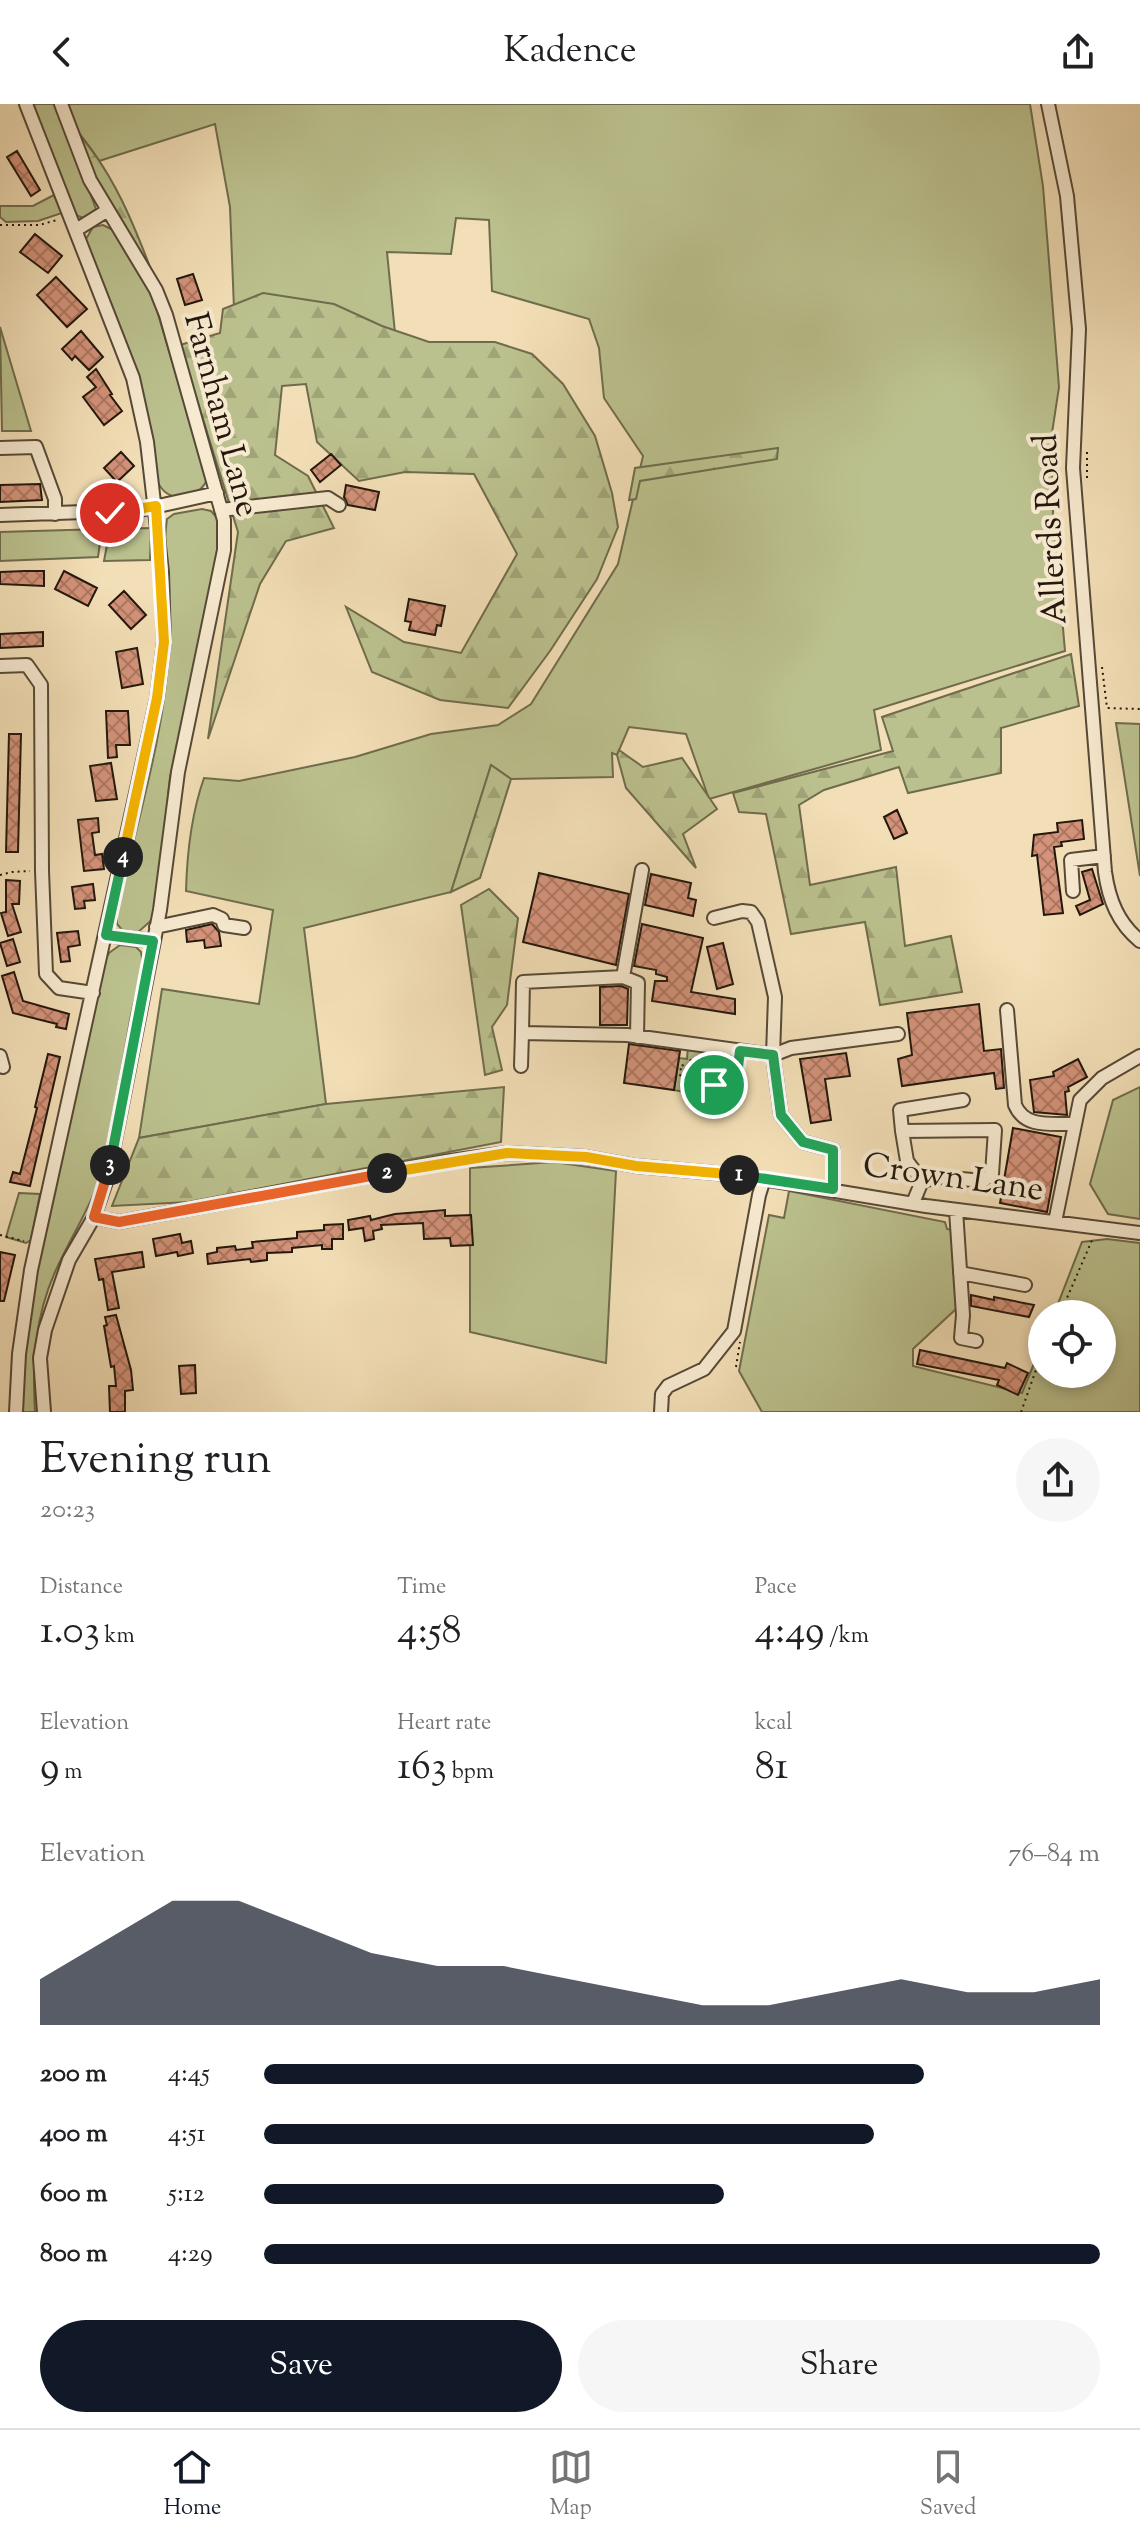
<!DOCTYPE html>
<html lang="en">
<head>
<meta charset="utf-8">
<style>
  body { margin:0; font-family:"Sorts Mill Goudy",serif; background:#f6f6f6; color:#202124; height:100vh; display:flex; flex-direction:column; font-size:30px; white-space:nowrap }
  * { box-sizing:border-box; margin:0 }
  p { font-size:26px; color:#757577 }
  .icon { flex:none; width:44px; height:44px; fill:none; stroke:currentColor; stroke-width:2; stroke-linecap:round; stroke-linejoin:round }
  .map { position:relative; height:1308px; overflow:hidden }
  .side { display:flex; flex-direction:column; background:#fff; flex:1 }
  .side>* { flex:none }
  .controls { position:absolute; left:1028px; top:1196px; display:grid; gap:16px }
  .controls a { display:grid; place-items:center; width:88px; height:88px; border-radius:50%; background:#fff; box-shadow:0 4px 12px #0003; font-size:40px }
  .pin { position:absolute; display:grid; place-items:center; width:68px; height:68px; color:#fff; margin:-34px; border:4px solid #fff; border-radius:50%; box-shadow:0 2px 8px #0007 }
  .km { position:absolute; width:40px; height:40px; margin:-20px; border-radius:50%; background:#222; color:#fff; font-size:22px; line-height:40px; text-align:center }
  .round { display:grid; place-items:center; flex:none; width:84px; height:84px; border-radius:42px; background:#f6f6f6 }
  .summary { display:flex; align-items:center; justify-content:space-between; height:136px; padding:0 40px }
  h1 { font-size:44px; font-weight:600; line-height:60px }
  .stats { display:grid; grid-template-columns:repeat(3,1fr); gap:12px; height:136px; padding:8px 40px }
  .stats div { display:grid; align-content:center }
  .stats b { font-size:40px; font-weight:600 }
  .stats small { font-size:22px; font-weight:400 }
  .stats p { font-size:22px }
  .chart { height:224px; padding:16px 40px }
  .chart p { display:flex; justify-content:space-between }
  .chart svg { width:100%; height:144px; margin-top:8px; fill:#111827; opacity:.7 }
  .action { display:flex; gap:16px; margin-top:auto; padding:16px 40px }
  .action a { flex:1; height:92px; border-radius:48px; background:#111827; color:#fff; font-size:32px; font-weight:600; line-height:92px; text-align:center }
  .action a+a { background:#f6f6f6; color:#202124 }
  ul { padding:0 40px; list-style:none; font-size:26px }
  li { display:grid; grid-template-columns:128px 96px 1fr; align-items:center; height:60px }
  li i { height:20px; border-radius:10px; background:#111827 }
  header { display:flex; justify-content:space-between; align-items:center; height:104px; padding:0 40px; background:#fff; font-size:36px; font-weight:600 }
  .tab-bar { display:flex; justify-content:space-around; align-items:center; height:112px; border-top:2px solid #e0e0e0; background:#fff; font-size:22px; color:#757577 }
  .tab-bar a { display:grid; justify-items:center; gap:4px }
  .tab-bar .current { color:#111827 }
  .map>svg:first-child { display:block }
  .green { fill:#bbc18e; stroke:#6f6c4d; stroke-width:2 }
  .forest { fill:url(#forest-firs); stroke:#6f6c4d; stroke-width:2 }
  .building { fill:url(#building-cross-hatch); stroke:#23170c; stroke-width:2 }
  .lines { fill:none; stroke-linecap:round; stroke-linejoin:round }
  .minor-casing { stroke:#574937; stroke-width:16 }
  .path { stroke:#23170c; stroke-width:2; stroke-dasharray:2 4; stroke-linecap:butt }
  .minor { stroke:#f7ead0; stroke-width:12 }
  .split-1-casing { stroke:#fff; stroke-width:16 }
  .split-2-casing { stroke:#fff; stroke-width:16 }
  .split-3-casing { stroke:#fff; stroke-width:16 }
  .split-4-casing { stroke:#fff; stroke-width:16 }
  .split-5-casing { stroke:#fff; stroke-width:16 }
  .split-1 { stroke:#22a559; stroke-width:10 }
  .split-2 { stroke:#f5b400; stroke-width:10 }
  .split-3 { stroke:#f0652b; stroke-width:10 }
  .split-4 { stroke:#22a559; stroke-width:10 }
  .split-5 { stroke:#f5b400; stroke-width:10 }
  .labels { text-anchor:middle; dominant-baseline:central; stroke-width:8; stroke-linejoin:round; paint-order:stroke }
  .street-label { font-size:34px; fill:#23170c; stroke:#f7ead0 }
</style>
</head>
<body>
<header><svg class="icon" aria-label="back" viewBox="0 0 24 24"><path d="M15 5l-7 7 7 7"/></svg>Kadence<svg class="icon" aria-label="share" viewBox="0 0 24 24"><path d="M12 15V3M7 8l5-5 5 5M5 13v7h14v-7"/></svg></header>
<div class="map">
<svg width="1140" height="1308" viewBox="0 0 1140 1308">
  <defs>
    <pattern id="forest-firs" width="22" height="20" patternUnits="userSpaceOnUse" patternTransform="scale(2)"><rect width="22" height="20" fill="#bbc18e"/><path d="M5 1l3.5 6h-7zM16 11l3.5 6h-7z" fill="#a0a579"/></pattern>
    <pattern id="building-cross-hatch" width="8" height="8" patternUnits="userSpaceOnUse" patternTransform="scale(2)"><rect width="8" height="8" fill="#d4937a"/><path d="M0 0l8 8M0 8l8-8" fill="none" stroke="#ac7762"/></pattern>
  </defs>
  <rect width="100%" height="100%" fill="#f3dfb7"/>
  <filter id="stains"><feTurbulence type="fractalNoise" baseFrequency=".0025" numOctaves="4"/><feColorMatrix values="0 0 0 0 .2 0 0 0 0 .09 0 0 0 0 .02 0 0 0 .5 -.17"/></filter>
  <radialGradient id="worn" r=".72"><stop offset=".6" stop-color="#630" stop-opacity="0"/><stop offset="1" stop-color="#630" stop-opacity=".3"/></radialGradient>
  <!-- green -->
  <path class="green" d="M30,0H57L96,105L86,115L78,112L74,108Z
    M63,0H1030L1043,82L1059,283L1052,329L1053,410L1065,547L874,606L881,646L709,695L686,630L629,623L617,651L612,649L613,673L511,675L491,661L451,788L304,824L326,1000L139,1034L162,885L259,900L273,806L186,787C187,748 191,711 204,674L239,677L355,653L431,630L498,621L531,600L618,460L643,352L604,294L599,244L589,215L492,187L489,116L456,114L451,150L387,148L395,229L234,205L230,103L215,20L99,57C85,34 73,26 63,0Z
    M54,91L62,109L38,117L6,118L0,113V102H33Z
    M103,121L113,126L153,193L207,376C197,397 166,401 157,376C154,368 154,359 152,351L85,145L86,135L93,123Z
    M0,223L31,327H2Z
    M202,405L211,407L218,415L221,427L211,494L170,673L155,813L136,830L124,828L117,820V809C135,723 165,632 169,544C172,502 161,457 167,415L174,410Z
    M151,424L150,456L104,457L110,425Z
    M102,425L98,453L0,457V428Z
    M1116,619L1140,620V772Z
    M120,841L136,843L141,848L143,859L131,911L103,1067C91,1103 70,1134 55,1168C35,1213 32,1259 35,1308H22V1262L31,1180L104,858L109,849Z
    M688,943L741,953L737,999L674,986L679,954L687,955Z
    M1140,983V1115L1108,1110L1090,1080L1113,996Z
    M554,1058L616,1067L606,1259L470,1228V1064Z
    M789,1087L945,1118L947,1125L952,1126L957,1204L913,1245V1262L1022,1289L1042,1240V1270H1102V1210H1054L1082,1138L1107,1135L1140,1139V1308H762L739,1267L769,1111L784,1114Z
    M19,1089L40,1090L31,1136L26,1139L6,1133Z"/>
  <!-- forest -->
  <path class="forest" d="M71,22C112,63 135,123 155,176L106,101Z
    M263,189L334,200L382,222L429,238H495L532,250L563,280L595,332L612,389L618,423L597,475L550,547L508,604L440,596L372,568L346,503L404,538L461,549L517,450L474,370L405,368L359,377L317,338L306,280L282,282L275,351L308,372L334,424L286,437L260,480L208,635L238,428L180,241L220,229L223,205Z
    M778,344L777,355L640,377L636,395L629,396L635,364Z
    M1071,550L1079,602L1001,624V669L908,689L899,663L824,686L799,701L810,781L896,763L905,842L951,832L962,888L880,901L865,818L791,830L766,710L739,708L733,689L893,647L882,613Z
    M619,646L643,663L682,654L717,705L683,730L696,764L626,684L617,651Z
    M491,661L511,675L480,774L451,788Z
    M489,785L518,814L507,901L492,923L502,966L485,971L461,801Z
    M504,983L501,1038L189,1098L112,1102L139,1034L326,1000Z"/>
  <!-- building -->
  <path class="building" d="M17,47L40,86L31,92L7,53Z
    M35,130L62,152L48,169L20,148Z
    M193,170L202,196L185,201L177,175Z
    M56,173L87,205L67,223L37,191Z
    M81,227L103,253L89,266L75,252L72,256L62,245Z
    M96,265L112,290L110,291L122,307L104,321L83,293L96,283L87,273Z
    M121,348L134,362L117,378L104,364Z
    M331,350L341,361L320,378L311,366Z
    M40,380L42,396L0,398V381Z
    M346,381L379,388L375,406L348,401L344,393Z
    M25,467H44V482L0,480V468Z
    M64,467L97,484L88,502L55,485Z
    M124,487L146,511L131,525L109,501Z
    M409,495L445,502L441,522L437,521L435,531L409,526L411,518L405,517Z
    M43,528V542L0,544V530Z
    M137,544L143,580L122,584L116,548Z
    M106,607H128L130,641H116L117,653L108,654Z
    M9,630H21L18,748H6Z
    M111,659L117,695L96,697L90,662Z
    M897,706L907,729L894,735L884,713Z
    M98,714L99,728L92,729L95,751L102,750L104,765L84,767L78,716Z
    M1082,716L1084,735L1061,738L1062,742L1054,743L1063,809L1044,811L1037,751L1032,752L1034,731L1058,728L1057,719Z
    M1092,765L1103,800L1080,811L1076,802L1090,796L1082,768Z
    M539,769L629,790L616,861L523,838Z
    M651,770L691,779L688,794L696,796L693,812L645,801Z
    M6,776L20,777L19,800H12L21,828L8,832L1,809L6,808Z
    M93,780L95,796L84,797L85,804L75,805L72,783Z
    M212,820L219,828L221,842L205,844L204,836L187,838L186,826Z
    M642,820L703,834L691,888L735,895V910L652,897L655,877H667V873L656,870V866L634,862Z
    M78,827L80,841L68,843L70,857L61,858L57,829Z
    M13,835L20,858L7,862L0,839Z
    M723,839L733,880L717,885L707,843Z
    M14,868L23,897L69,910L66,925L56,923L57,920L13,909L2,872Z
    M621,882L628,885L627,921H600V883Z
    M979,900L984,947L1001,945L1004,984L996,985L994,969L902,982L898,955L912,951L907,909Z
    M629,940L680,947L674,986L624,979Z
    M846,949L850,972L825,975L831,1016L811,1019L800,955Z
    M48,950L60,953L30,1082L10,1078L13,1068L20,1070L37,1004L35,1003Z
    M1078,955L1087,973L1068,983L1069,987L1065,988L1067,1011L1034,1008L1030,976L1054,972L1053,968Z
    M1013,1024L1061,1033L1047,1108L1000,1099Z
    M445,1106V1112L471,1111L473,1141L451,1142L450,1134L424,1135L423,1119L381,1121L382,1125L373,1127L374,1135L365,1137L363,1124L349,1126L348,1116L370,1112L371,1116L395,1110Z
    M343,1120V1135H332V1145H322V1141L292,1144V1148L267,1149V1156L251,1158L250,1155L208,1160L207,1150L217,1148V1144L235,1142L236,1146L253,1144L252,1138L297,1134V1128L324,1126V1121Z
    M180,1130L182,1139L191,1137L193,1149L178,1152L177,1148L156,1152L153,1135Z
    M0,1148L15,1151L4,1197H0Z
    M142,1148L144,1163L112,1168L119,1204L108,1206L103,1175L99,1176L95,1155Z
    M971,1191L994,1196V1193L1034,1201L1029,1213L971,1202Z
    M116,1211L131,1266L133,1286L125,1287V1308H110L109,1282H116L114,1262L111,1263L104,1222L107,1221L105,1213Z
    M920,1246L1005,1264L1007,1259L1028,1269L1018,1291L997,1281L999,1276L917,1260Z
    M195,1261L196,1289L181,1290L179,1262Z"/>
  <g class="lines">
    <defs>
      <path id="minor" d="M1048,0L1067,92L1079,225L1073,364L1105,768C1109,796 1118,819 1140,837
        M76,126L108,106
        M0,344L36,343L55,395V410
        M221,406L328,394L339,401
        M0,411L140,406L217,389
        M0,562L27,561L41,581L42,767L46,870L59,884L93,889
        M1073,787L1071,756L1104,752
        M156,823L213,811L222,815L224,821L244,824
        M106,831L153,837
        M623,873L642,766
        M1007,906L1015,1001C1025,1025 1052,1019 1075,1020
        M522,929L523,878L623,873L638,879L637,933
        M0,952L3,963
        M521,962L522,929L627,931L773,951L775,893L758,818L751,808L742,807L714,814
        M902,1027L907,1057L922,1077
        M833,1085V1046L803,1038L781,1011L773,951L791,944L898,930
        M913,1099L922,1077L940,1073L983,1077L992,1070L995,1026L902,1027L900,1006L963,996
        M956,1106L963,1211L961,1234L976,1237
        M94,1113L119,1118L443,1058L507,1049L586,1053L636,1062L738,1071L926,1102L1140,1129
        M1055,1118L1080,996L1102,974L1140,952
        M960,1169L1025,1181
        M16,1308L19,1250L31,1166L157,594L164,538L162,468L147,338L133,274L26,0
        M44,1308L40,1254L45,1226L69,1156L94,1113L108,1072L160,806L178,668L224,446V416L166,211L156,186L90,76L61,0
        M661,1308L662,1290L668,1282L704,1265L734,1227L759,1091L764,1075"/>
    </defs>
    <!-- minor casing -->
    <use href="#minor" class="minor-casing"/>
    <!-- path -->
    <path class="path" d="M0,121H39L57,116
      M1087,348V377
      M1102,563L1107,604L1140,605
      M0,771L12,768L30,767
      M737,970L681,961L680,975L735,984L738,960
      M688,975L691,953
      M697,976L700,954
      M705,980L709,955
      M714,981L718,957
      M724,983L727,958
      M0,1131L24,1137
      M1060,1210L1093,1134
      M736,1263L740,1238
      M1021,1308L1042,1249"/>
    <!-- minor -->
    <use href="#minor" class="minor"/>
  </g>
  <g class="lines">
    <defs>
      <path id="split-1" d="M714,981L716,966L737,970L740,947L773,951L781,1011L803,1038L833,1046V1085L739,1071"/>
      <path id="split-2" d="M387,1069L507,1049L586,1053L636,1062L739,1071"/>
      <path id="split-3" d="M110,1061L94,1113L119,1118L387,1069"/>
      <path id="split-4" d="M110,1061L153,837L106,831L123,753"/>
      <path id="split-5" d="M110,409L156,402L164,538L157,594L123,753"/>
    </defs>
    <!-- split-1 casing -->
    <use href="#split-1" class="split-1-casing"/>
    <!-- split-2 casing -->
    <use href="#split-2" class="split-2-casing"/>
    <!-- split-3 casing -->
    <use href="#split-3" class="split-3-casing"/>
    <!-- split-4 casing -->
    <use href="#split-4" class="split-4-casing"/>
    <!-- split-5 casing -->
    <use href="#split-5" class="split-5-casing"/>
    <!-- split-1 -->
    <use href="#split-1" class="split-1"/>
    <!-- split-2 -->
    <use href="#split-2" class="split-2"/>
    <!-- split-3 -->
    <use href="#split-3" class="split-3"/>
    <!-- split-4 -->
    <use href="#split-4" class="split-4"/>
    <!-- split-5 -->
    <use href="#split-5" class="split-5"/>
  </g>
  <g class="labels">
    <!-- street labels -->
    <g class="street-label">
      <text transform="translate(220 311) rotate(75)">Farnham Lane</text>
      <text transform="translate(1052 425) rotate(-93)">Allerds Road</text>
      <text transform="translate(953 1075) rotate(8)">Crown Lane</text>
    </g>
  </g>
  <rect width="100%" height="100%" filter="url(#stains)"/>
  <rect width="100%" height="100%" fill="url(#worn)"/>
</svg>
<div class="controls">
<a><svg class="icon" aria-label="locate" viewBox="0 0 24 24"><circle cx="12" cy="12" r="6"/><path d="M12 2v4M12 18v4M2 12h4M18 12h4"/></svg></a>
</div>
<div class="pin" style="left:714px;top:981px;background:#1e9e55"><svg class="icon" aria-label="arrive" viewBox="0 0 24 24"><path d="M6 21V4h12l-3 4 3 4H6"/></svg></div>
<div class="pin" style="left:110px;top:409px;background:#d93025"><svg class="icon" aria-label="check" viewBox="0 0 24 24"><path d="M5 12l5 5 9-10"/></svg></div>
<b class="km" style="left:739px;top:1071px">1</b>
<b class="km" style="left:387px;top:1069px">2</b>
<b class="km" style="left:110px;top:1061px">3</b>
<b class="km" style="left:123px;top:753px">4</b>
</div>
<section class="side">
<div class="summary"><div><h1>Evening run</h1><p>20:23</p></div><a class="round"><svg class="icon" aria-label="share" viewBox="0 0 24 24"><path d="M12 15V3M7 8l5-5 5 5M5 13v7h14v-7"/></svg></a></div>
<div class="stats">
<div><p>Distance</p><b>1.03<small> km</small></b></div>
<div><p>Time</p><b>4:58</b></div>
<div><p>Pace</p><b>4:49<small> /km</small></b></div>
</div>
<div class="stats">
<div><p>Elevation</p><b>9<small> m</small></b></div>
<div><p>Heart rate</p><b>163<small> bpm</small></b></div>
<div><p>kcal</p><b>81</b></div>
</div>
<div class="chart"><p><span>Elevation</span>76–84 m</p>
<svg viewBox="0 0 160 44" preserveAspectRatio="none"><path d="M0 44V30L10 18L20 6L30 6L40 14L50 22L60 26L70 26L80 30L90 34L100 38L110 38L120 34L130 30L140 34L150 34L160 30V44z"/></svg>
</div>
<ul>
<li><b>200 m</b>4:45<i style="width:79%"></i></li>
<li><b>400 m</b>4:51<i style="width:73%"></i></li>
<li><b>600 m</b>5:12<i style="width:55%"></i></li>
<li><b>800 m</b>4:29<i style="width:100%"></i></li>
</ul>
<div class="action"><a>Save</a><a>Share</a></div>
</section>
<nav class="tab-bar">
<a class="current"><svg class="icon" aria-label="home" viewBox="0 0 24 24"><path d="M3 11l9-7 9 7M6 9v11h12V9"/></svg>Home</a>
<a><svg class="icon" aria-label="map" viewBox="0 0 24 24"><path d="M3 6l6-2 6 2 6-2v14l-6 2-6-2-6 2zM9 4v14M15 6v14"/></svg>Map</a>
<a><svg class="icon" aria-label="saved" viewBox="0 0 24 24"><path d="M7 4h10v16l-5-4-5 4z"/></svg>Saved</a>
</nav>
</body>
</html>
